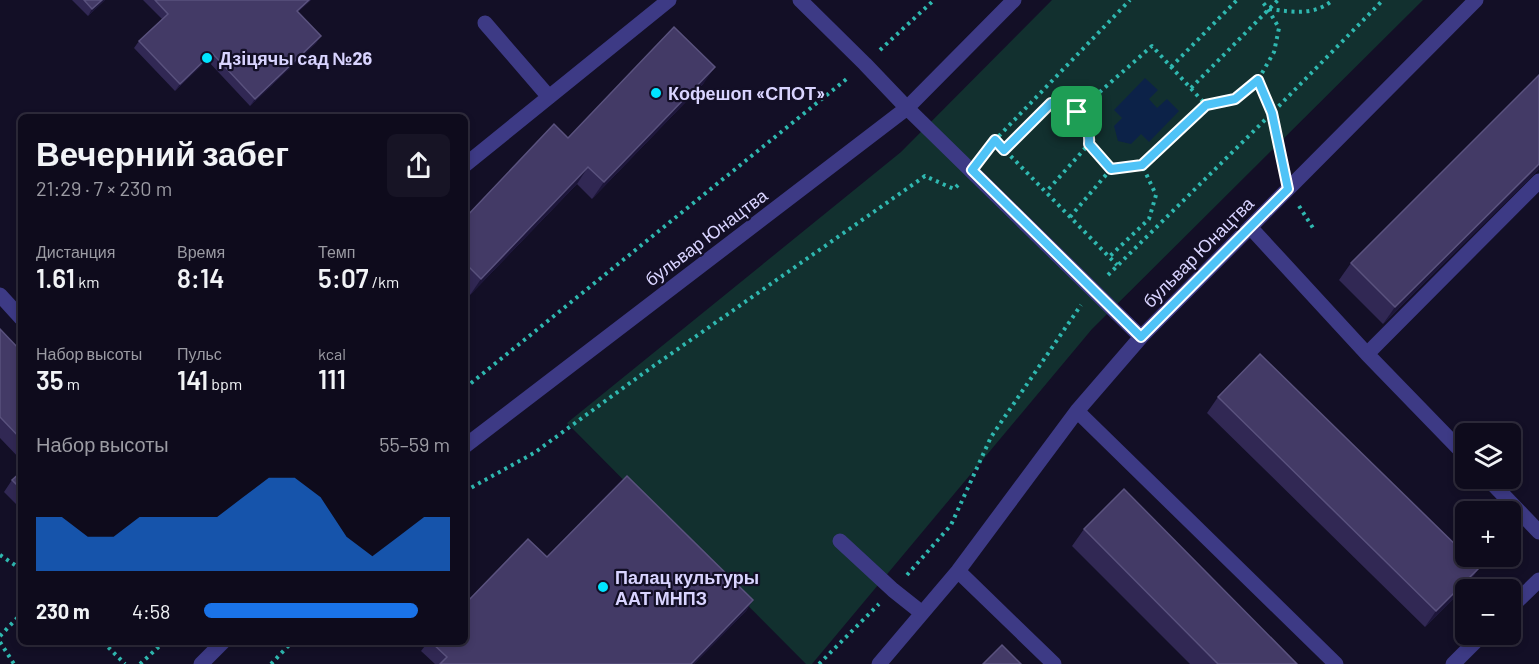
<!DOCTYPE html>
<html lang="ru">
<head>
<meta charset="utf-8">
<style>
  body { margin:0; font-family:Barlow,sans-serif; background:#171425; color:#f1f3f6; height:100vh; display:flex; flex-direction:column; font-size:22px; white-space:nowrap }
  * { box-sizing:border-box; margin:0 }
  p { font-size:20px; color:#9b9ba3 }
  .icon { flex:none; width:33px; height:33px; fill:none; stroke:currentColor; stroke-width:2; stroke-linecap:round; stroke-linejoin:round }
  .map { position:relative; flex:1; overflow:hidden }
  .sheet { position:absolute; left:18px; top:114px; width:450px; height:531px; display:flex; flex-direction:column; background:#0e0b1c; border-radius:9px; box-shadow:0 3px 9px #0003,0 0 0 2px #2e2b3b }
  .sheet>* { flex:none }
  .buttons { position:absolute; left:1455px; top:423px; display:grid; gap:12px }
  .buttons a { display:grid; place-items:center; width:66px; height:66px; border-radius:9px; background:#0e0b1c; box-shadow:0 3px 9px #0003,0 0 0 2px #2e2b3b; font-size:30px }
  .pin { position:absolute; display:grid; place-items:center; width:51px; height:51px; color:#fff; margin:-26px; border-radius:12px; box-shadow:0 3px 9px #0006 }
  .round { display:grid; place-items:center; flex:none; width:63px; height:63px; border-radius:9px; background:#171425 }
  .headline { display:flex; align-items:center; justify-content:space-between; height:102px; padding:0 18px }
  h1 { font-size:33px; font-weight:600; line-height:45px }
  .stats { display:grid; grid-template-columns:repeat(3,1fr); gap:9px; height:102px; padding:6px 18px }
  .stats div { display:grid; align-content:center }
  .stats b { font-size:26px; font-weight:600 }
  .stats small { font-size:16px; font-weight:400 }
  .stats p { font-size:16px }
  .chart { height:168px; padding:12px 18px }
  .chart p { display:flex; justify-content:space-between }
  .chart svg { width:100%; height:108px; margin-top:6px; fill:#1a73e8; opacity:.7 }
  ul { padding:0 18px; list-style:none; font-size:20px }
  li { display:grid; grid-template-columns:96px 72px 1fr; align-items:center; height:45px }
  li i { height:15px; border-radius:8px; background:#1a73e8 }
  .map>svg:first-child { display:block }
  .green { fill:#12302f }
  .water { fill:#0c2248 }
  .lines { fill:none; stroke-linecap:round; stroke-linejoin:round }
  .path { stroke:#2fb8b0; stroke-width:4; stroke-dasharray:3 4.5; stroke-linecap:butt }
  .minor { stroke:#3d3a85; stroke-width:15 }
  .wall { fill:#312854 }
  .shaded-wall { fill:#1d163a }
  .building { fill:#433a66; stroke:#5a527e; stroke-width:1.5 }
  .route-casing { stroke:#fff; stroke-width:12 }
  .route { stroke:#4fc3f7; stroke-width:8 }
  .poi-dot { fill:#00e5ff; stroke:#130f26; stroke-width:2 }
  .labels { text-anchor:middle; dominant-baseline:central; stroke-width:4.5; stroke-linejoin:round; paint-order:stroke }
  .poi-label { font-size:18px; font-weight:bold; fill:#d9d4ff; stroke:#130f26; text-anchor:start }
  .street-label { font-size:18px; fill:#d9d4ff; stroke:#130f26 }
</style>
</head>
<body>
<div class="map">
<svg width="1539" height="664" viewBox="0 0 1539 664">
  <rect width="100%" height="100%" fill="#130f26"/>
  <!-- green -->
  <path class="green" d="M1052,0H1423L1092,329L812,664H806L567,423L901,152Z"/>
  <!-- water -->
  <path class="water" d="M1145,78L1158,90L1149,99L1157,108L1167,99L1179,111L1149,142L1141,134L1131,144L1118,141L1114,126L1122,118L1114,110Z"/>
  <g class="lines">
    <!-- path -->
    <path class="path" d="M1269,9C1293,12 1314,16 1333,0
      M880,50L934,0
      M1171,67L1237,0
      M1258,80L1272,113L1283,163
      M1191,88L1278,0
      M1206,105L1235,99L1258,80L1274,52L1279,28L1268,9L1261,0
      M1077,112L1152,46L1206,105L1142,165
      M995,140L1117,265
      M1089,144L1111,169
      M1004,150L1051,103L1077,112L1090,131L1089,144L1046,192
      M985,154L995,140L1130,0
      M1299,206L1313,228
      M1070,217L1111,169L1142,165L1156,195L1149,219L1109,257
      M1108,275L1272,113L1383,0
      M465,388L849,77
      M465,491L534,453L645,372L925,176L954,189L958,185
      M0,555L21,569
      M907,575L951,525L991,437L1081,305
      M0,636L21,614
      M0,642L14,664
      M103,642L125,664
      M140,664L164,642
      M271,664L292,642
      M819,664L879,604"/>
    <!-- minor -->
    <path class="minor" d="M800,0L865,64L907,108L1141,337
      M485,23L549,97
      M465,165L669,0
      M1250,227L1367,354L1466,456
      M0,295L21,318
      M1367,354L1539,181
      M1077,411L1336,664
      M465,446L907,108L1014,0
      M1487,478L1539,532
      M840,541L893,590L922,613
      M958,571L1054,664
      M1510,608L1539,580
      M201,664L223,642
      M879,664L958,571L1077,411L1141,337L1476,0
      M1453,664L1483,634"/>
  </g>
  <!-- wall -->
  <path class="wall" d="M72,0H105L88,16Z
    M143,0H311L298,12L321,36L316,43L250,106L207,60L175,91L134,48L139,41L162,19Z
    M1539,75V169L1383,324L1339,280L1351,263Z
    M704,83L592,199L577,184L470,295L465,291V218L568,138Z
    M0,329L21,351V460L0,438Z
    M1218,397L1479,568L1467,585L1425,627L1207,413Z
    M21,472V509L4,492L12,480Z
    M1084,529L1297,664H1190L1072,546Z
    M547,557L753,600L746,611L694,664H435L421,651L428,642H465Z"/>
  <!-- shaded-wall -->
  <path class="shaded-wall" d="M102,0H105L88,16L92,9Z
    M309,0H311L292,18L297,11Z
    M321,36L316,43L250,106L255,99Z
    M212,53L207,60L175,91L180,84Z
    M715,67L704,83L592,199L604,182Z
    M1539,164V169L1383,324L1395,307Z
    M588,167L577,184L470,295L481,279Z
    M1479,568L1467,585L1425,627L1436,611Z
    M753,600L746,611L694,664H691Z"/>
  <!-- building -->
  <path class="building" d="M84,0H102L92,9Z
    M155,0H309L297,11L321,36L255,99L212,53L180,84L139,41L168,14Z
    M674,27L715,67L604,182L588,167L481,279L465,263V218L554,124L568,138Z
    M1539,75V164L1395,307L1351,263Z
    M0,329L21,351V439L0,417Z
    M1260,354L1466,555V556L1479,568L1436,611L1218,397Z
    M21,472V489L12,480Z
    M627,476L753,600L691,664H440L447,657L431,642H465V604L528,539L547,557Z
    M1124,489L1297,664H1218L1084,529Z
    M1002,645L1021,664H983Z"/>
  <g class="lines">
    <defs>
      <path id="route" d="M1258,80L1272,113L1288,189L1141,337L972,170L995,140L1004,150L1051,103C1074,111 1091,115 1089,144L1111,169L1142,165L1206,105L1235,99Z"/>
    </defs>
    <!-- route casing -->
    <use href="#route" class="route-casing"/>
    <!-- route -->
    <use href="#route" class="route"/>
  </g>
  <!-- markers -->
  <g class="poi-dot">
    <circle cx="207" cy="58" r="6"/>
    <circle cx="656" cy="93" r="6"/>
    <circle cx="603" cy="587" r="6"/>
  </g>
  <g class="labels">
    <!-- poi labels -->
    <g class="poi-label">
      <text x="219" y="58">Дзіцячы сад №26</text>
      <text x="668" y="93">Кофешоп «СПОТ»</text>
      <text x="615" y="577">Палац культуры<tspan x="615" dy="21">ААТ МНПЗ</tspan></text>
    </g>
    <!-- street labels -->
    <g class="street-label">
      <text transform="translate(706 237) rotate(-37)">бульвар Юнацтва</text>
      <text transform="translate(1198 252) rotate(-45)">бульвар Юнацтва</text>
    </g>
  </g>
</svg>
<div class="buttons">
<a><svg class="icon" aria-label="layers" viewBox="0 0 24 24"><path d="M12 4l9 5-9 5-9-5zM3 14l9 5 9-5"/></svg></a>
<a>+</a>
<a>−</a>
</div>
<div class="pin" style="left:1077px;top:112px;background:#1e9e55"><svg class="icon" aria-label="arrive" viewBox="0 0 24 24"><path d="M6 21V4h12l-3 4 3 4H6"/></svg></div>
<section class="sheet">
<div class="headline"><div><h1>Вечерний забег</h1><p>21:29 · 7 × 230 m</p></div><a class="round"><svg class="icon" aria-label="share" viewBox="0 0 24 24"><path d="M12 15V3M7 8l5-5 5 5M5 13v7h14v-7"/></svg></a></div>
<div class="stats">
<div><p>Дистанция</p><b>1.61<small> km</small></b></div>
<div><p>Время</p><b>8:14</b></div>
<div><p>Темп</p><b>5:07<small> /km</small></b></div>
</div>
<div class="stats">
<div><p>Набор высоты</p><b>35<small> m</small></b></div>
<div><p>Пульс</p><b>141<small> bpm</small></b></div>
<div><p>kcal</p><b>111</b></div>
</div>
<div class="chart"><p><span>Набор высоты</span>55–59 m</p>
<svg viewBox="0 0 160 44" preserveAspectRatio="none"><path d="M0 44V22L10 22L20 30L30 30L40 22L50 22L60 22L70 22L80 14L90 6L100 6L110 14L120 30L130 38L140 30L150 22L160 22V44z"/></svg>
</div>
<ul>
<li><b>230 m</b>4:58<i style="width:87%"></i></li>
</ul>
</section>
</div>
</body>
</html>
